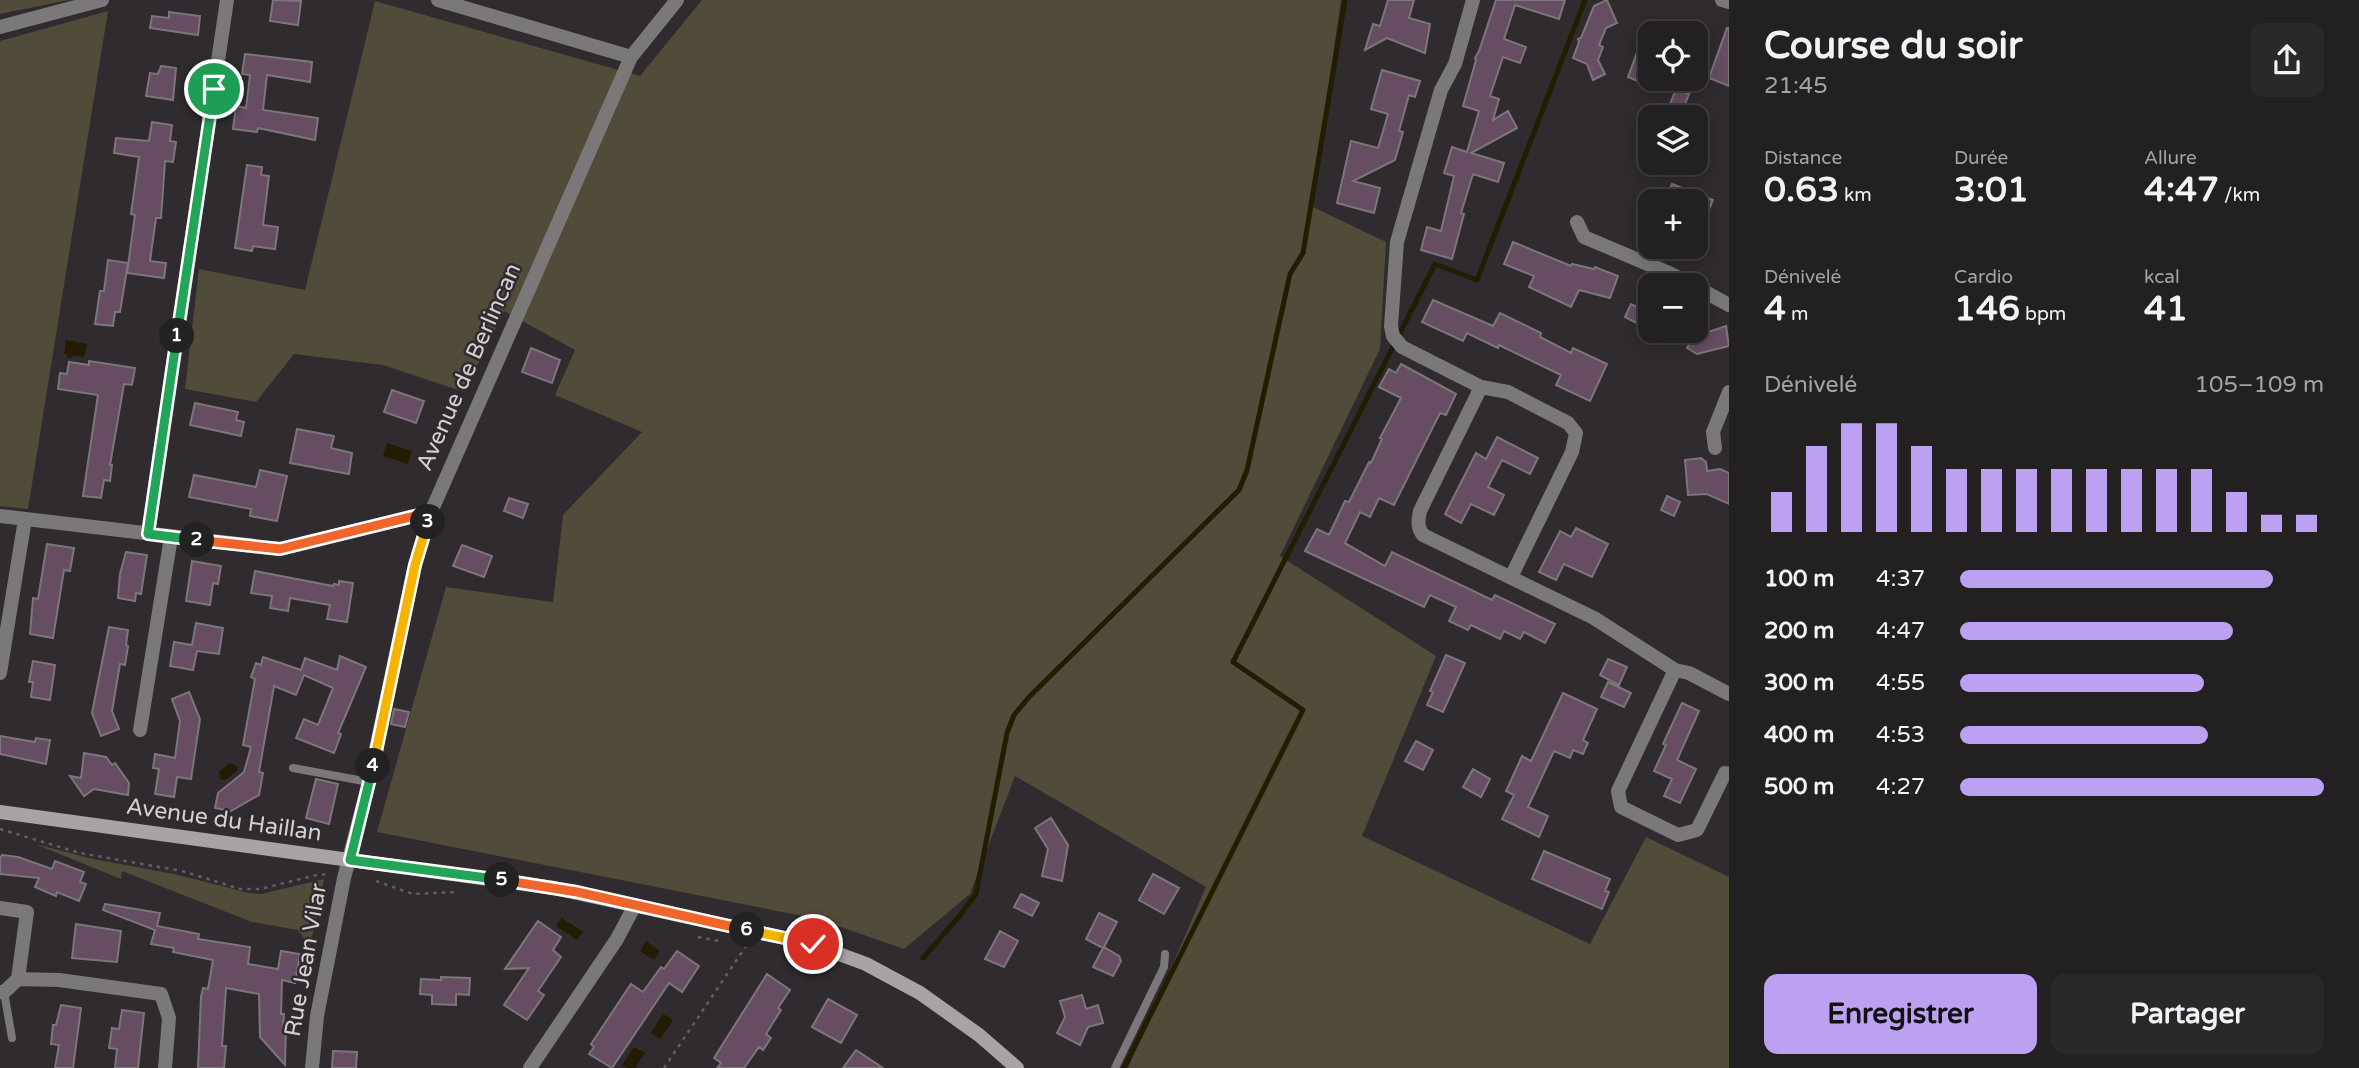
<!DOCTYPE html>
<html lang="fr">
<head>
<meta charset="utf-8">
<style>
  body { margin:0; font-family:"Varela Round",sans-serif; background:#2b282a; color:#f1f3f6; height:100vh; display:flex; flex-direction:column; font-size:26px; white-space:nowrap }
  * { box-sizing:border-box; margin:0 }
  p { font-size:23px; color:#a3a3a5 }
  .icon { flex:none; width:38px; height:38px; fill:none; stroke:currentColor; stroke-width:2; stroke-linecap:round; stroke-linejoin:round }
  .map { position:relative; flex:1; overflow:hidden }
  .sheet { display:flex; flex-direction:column; background:#232022; width:630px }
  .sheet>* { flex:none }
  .tools { position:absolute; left:1638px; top:21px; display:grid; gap:14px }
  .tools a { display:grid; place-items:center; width:70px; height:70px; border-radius:14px; background:#232022; box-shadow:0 4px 18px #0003,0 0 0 2px #403e40; font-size:35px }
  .pin { position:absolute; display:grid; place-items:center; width:60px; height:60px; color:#fff; margin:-30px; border:4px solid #fff; border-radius:50%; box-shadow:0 2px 7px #0007 }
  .km { position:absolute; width:35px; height:35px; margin:-18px; border-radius:50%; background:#222; color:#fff; font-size:19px; line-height:35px; text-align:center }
  .round { display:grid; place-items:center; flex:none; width:74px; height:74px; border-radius:14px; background:#2b282a }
  .headline { display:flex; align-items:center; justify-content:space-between; height:119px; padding:0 35px }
  h1 { font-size:38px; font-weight:700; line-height:52px }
  .figures { display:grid; grid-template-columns:repeat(3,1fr); gap:10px; height:119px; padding:7px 35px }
  .figures div { display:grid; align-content:center }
  .figures b { font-size:35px; font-weight:700 }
  .figures small { font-size:19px; font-weight:400 }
  .figures p { font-size:19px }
  .chart { height:196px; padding:14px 35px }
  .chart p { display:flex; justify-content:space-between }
  .chart svg { width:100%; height:126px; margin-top:7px; stroke:#bca0f2; stroke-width:6 }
  .primary-button { display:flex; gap:14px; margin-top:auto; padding:14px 35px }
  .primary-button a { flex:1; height:80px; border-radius:14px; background:#bca0f2; color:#111; font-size:28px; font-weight:700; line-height:80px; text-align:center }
  .primary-button a+a { background:#2b282a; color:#f1f3f6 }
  ul { padding:0 35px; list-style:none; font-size:23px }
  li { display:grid; grid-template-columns:112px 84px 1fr; align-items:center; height:52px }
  li i { height:18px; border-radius:9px; background:#bca0f2 }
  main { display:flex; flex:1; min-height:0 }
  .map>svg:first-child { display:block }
  .green { fill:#504c39 }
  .water { fill:#221c01 }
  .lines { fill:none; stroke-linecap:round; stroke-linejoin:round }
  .stream { stroke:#221c01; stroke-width:5 }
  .building { fill:#664d61; stroke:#7b767a; stroke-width:2 }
  .path { stroke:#625e61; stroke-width:2.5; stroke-dasharray:3.5 5; stroke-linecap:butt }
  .lane { stroke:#7b787a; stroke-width:8 }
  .street { stroke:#7b787a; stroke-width:14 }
  .secondary { stroke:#a7a3a6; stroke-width:14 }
  .split-1-casing { stroke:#fff; stroke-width:14 }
  .split-2-casing { stroke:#fff; stroke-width:14 }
  .split-3-casing { stroke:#fff; stroke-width:14 }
  .split-4-casing { stroke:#fff; stroke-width:14 }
  .split-5-casing { stroke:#fff; stroke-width:14 }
  .split-6-casing { stroke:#fff; stroke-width:14 }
  .split-7-casing { stroke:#fff; stroke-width:14 }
  .split-1 { stroke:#22a559; stroke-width:9 }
  .split-2 { stroke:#22a559; stroke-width:9 }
  .split-3 { stroke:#f0652b; stroke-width:9 }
  .split-4 { stroke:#f5b400; stroke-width:9 }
  .split-5 { stroke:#22a559; stroke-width:9 }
  .split-6 { stroke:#f0652b; stroke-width:9 }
  .split-7 { stroke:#f5b400; stroke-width:9 }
  .labels { text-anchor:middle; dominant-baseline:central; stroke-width:5; stroke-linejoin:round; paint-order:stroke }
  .street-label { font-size:23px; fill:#d4d1d3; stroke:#2f2b2e }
</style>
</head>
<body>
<main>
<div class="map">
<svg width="1729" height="1068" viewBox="0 0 1729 1068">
  <rect width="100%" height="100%" fill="#2f2b2e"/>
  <!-- green -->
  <path class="green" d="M0,0H69L0,14Z
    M702,0H1341L1311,206L1386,242L1380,349L1280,556L1436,656L1362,836L1590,944L1646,837L1729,877V1068H1128L1206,887L1015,776L970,894L904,949L818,919L377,832L446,587L553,602L563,515L642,432L555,395L575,350L504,311L464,392L383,365L294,354L256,402L185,389L199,269L305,290L375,1L640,76Z
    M108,11L28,509L0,506V41Z
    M35,844L93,859L174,874L249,893L261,894L324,879L310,946L298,930L252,922L122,871L121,879Z"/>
  <!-- water -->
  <path class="water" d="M66,340L87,344L84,357L73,355L72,358L67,357V354H64Z
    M387,443L412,451L408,464L383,456Z
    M230,763L237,766V771L225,780L220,779L219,772Z
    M562,918L583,932L577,940L556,926Z
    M646,941L660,951L654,960L640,951Z
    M663,1014L673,1020L660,1039L651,1033Z
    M634,1047L645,1053L635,1068H628L622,1065Z"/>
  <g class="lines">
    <!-- stream -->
    <path class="stream" d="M923,958L961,914L976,894L1007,733L1014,715L1030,696L1239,490L1247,470L1290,274L1303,253L1345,0
      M1124,1068L1303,710L1233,662L1435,264L1477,280L1585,0"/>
  </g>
  <!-- building -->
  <path class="building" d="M273,0L301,1L298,25L270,21Z
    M1388,0H1414L1409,18L1430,24L1425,53L1387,38L1365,50L1373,24L1380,26Z
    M1496,0H1565L1559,19L1515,5L1504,39L1526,47L1520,63L1503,57L1490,96L1499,99L1493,120L1508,111L1517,128L1471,153L1504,163L1498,182L1473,174L1461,213L1464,214L1452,259L1421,250L1427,227L1441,231L1454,176L1444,173L1452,147L1467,152L1474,128L1479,111L1463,106L1476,60L1475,58L1479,51Z
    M1607,0L1617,23L1606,28L1599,45L1603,47L1598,60L1605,74L1593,80L1587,64L1573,58L1579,42L1578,39L1581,38L1594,6Z
    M169,12L200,16L198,35L150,28L152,16L169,18Z
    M1649,20L1650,77L1647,85L1628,77Z
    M1727,28H1729V86L1709,78Z
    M245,54L312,62L310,82L267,75L263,110L318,118L315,140L258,128L257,132L233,129L236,106L246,108L250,75L242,74Z
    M161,66L176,68L173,100L146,96L150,73L158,74Z
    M1382,70L1420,81L1415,97L1409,95L1399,131L1403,132L1395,160L1353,181L1380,188L1374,213L1337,203L1351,141L1378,148L1388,114L1371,109Z
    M1676,89L1689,94L1680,117H1665Z
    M152,122L172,125L170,141L176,142L173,162L165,161L161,218H156L150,261L166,263L164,278L127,273L135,215L131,214L139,157L114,153L116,138L149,141Z
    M247,165L262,167L261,175L269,176L263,225L278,227L275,249L253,246L252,251L235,248Z
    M1672,184L1713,200L1696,239V201H1665Z
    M1513,242L1571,266L1572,264L1594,269L1595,267L1618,276L1610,298L1579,290L1571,307L1529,287L1534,276L1504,264Z
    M108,260L128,263L120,312H115L113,326L95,324L100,291H104Z
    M1433,300L1493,326L1500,313L1541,333L1540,337L1571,353L1573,348L1607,364L1590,401L1556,385L1561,375L1499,345L1498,348L1467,333L1463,341L1422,322Z
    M1639,302L1650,308V325L1644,322L1642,326L1625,317L1631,304L1637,307Z
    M1726,326L1729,346L1697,354L1687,348L1693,337Z
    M531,348L560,360L552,383L522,372Z
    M89,361L135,368L132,385L124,384L110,465H112L110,481L104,480L101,498L83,496L98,395L58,389L60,373L67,374L69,362L89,365Z
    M1401,364L1456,394L1446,415L1440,413L1394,505L1379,498L1370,517L1360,512L1345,543L1385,566L1392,552L1492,600L1495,595L1555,624L1545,643L1524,632L1520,639L1504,631L1500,639L1471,625L1468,630L1449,621L1456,607L1430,595L1424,607L1305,551L1317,529L1329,535L1345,501L1349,502L1369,462L1371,463L1382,439L1380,438L1401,398L1379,387L1389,369L1396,373Z
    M392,390L424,401L416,423L384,412Z
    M195,403L238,412L236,420L244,422L241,436L190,425Z
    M297,429L334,436L331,448L352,453L349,474L290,463Z
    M1497,437L1538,458L1530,474L1502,460L1488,487L1504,495L1494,515L1471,504L1461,523L1445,514L1476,453L1486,459Z
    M1701,458L1706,462L1707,471L1720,469L1729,473V504L1707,494L1688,495L1685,460Z
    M260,470L287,476L277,521L250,516L251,509L189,497L194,475L256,487Z
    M1667,496L1680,502L1674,516L1661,510Z
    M509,498L528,504L523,518L504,511Z
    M1576,528L1608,544L1592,577L1564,564L1556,580L1539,572L1560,531L1571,537Z
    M47,544L74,548L70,571L64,570L53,638L30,634L33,598L38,599Z
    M462,545L492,556L484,577L453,566Z
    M126,552L147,555L141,594L136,593L135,601L118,598L120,574Z
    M192,561L221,566L218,584L213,583L210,605L186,601Z
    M255,571L333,586L334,584L339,585V581L353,583L347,622L327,619L330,605L290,598L288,611L270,608L272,596L251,593Z
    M196,623L223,628L219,654L197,651L193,670L170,666L174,642L192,645Z
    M109,627L128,630L126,645L128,646L125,665L120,664L112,711L119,729L101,736L92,713Z
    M1446,655L1465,663L1443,712L1427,705L1433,692L1430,691Z
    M340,656L366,667L338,733L341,734L334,753L296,738L304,719L318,725L333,688L304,675L296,695L274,686L259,772L263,773L259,795L231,811L215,808L218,793L244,772L251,747L243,745L255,679L251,677L256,663L261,665L263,657L301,670L305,658L337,670Z
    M1608,659L1627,667L1619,685L1600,675Z
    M33,661L55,665L50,700L31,697L33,682H29Z
    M1608,682L1631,693L1624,707L1601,697Z
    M189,692L200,719L191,779L177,777L174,797L155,794L159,769L153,768L155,754L175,758L180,721L172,699Z
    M1563,693L1597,709L1583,740L1588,743L1583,754L1573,750L1570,758L1554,751L1528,807L1548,816L1539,837L1502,819L1514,795L1506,791L1522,756L1531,761Z
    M1682,703L1699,711L1677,760L1696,769L1680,803L1664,796L1672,779L1654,771L1666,745L1663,744Z
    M394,709L409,712L405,727L391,724Z
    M0,736L35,742L36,738L50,740L46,764L0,754Z
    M1416,741L1433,750L1423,770L1405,761Z
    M84,753L106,757L112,765L115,763L129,783L128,795L94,789L84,796L70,776L81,778Z
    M1473,769L1490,779L1481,797L1463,787Z
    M316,779L338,784L329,824L306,818Z
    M1051,818L1068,845L1062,881L1042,876L1048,849L1035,828Z
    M1544,851L1610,879L1605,891L1609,892L1602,909L1532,879Z
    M2,855L18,857L52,869L55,861L84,872L80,882L86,884L79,901L57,892L56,896L35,887L39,878L0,874V858Z
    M1153,874L1179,888L1164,914L1139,900Z
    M1021,894L1039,903L1032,916L1014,907Z
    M105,904L160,913L157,926L199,934L198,939L250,947L248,964L278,969L281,951L300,954L295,983L282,980L281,1014H284L283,1028H286L285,1065L260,1037L259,994L226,988L222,1046H226L224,1068H198L201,997L203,988L208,989L213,960L173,952L174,948L151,944L155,930L103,910Z
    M1099,913L1117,922L1104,947L1119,956L1121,961L1113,976L1093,967L1103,948L1086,939Z
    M538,921L561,937L553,950L561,957L538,991L544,995L527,1020L504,1005L529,968L505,969Z
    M76,924L121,931L117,962L72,958Z
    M1000,931L1018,941L1004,967L985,959Z
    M677,951L699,966L682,992L669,983L612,1068L589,1054L594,1047L591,1044L631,984L643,992L661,967L664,969Z
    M767,974L790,990L778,1008L781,1010L766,1034L771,1038L763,1050L759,1047L744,1068H717L721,1063L714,1058Z
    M441,977L470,978L469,995L456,994V1005L432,1004V995L420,994L421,979L441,980Z
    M1082,995L1086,1009L1098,1005L1103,1023L1088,1027L1080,1045L1057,1033L1065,1017L1060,1001Z
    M828,999L857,1015L841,1043L812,1027Z
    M61,1005L81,1008L73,1068H55L59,1045L51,1044L53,1025H56Z
    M122,1010L144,1013L138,1068H115L117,1049L109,1048L112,1028L119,1029Z
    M856,1050L883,1068H843Z
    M333,1051L357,1052L356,1068H332Z"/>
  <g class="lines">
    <!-- path -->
    <path class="path" d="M0,829L80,853L182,871L240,889H260L321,874L328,875
      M376,881L413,894L458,892
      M698,937L719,941
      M664,1068L746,946"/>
    <!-- lane -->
    <path class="lane" d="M293,768L369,782
      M4,992L12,1038
      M1115,1068L1164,967L1165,954"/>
    <!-- street -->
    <path class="street" d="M438,0L631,57
      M1473,0L1455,64L1441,90L1397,242L1391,326L1393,336L1402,347L1481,387L1508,392L1568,423L1576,433L1572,452L1511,577
      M1722,0L1729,2
      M0,27L102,0
      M1577,222L1584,237L1669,273L1692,285
      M1696,287L1729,305
      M1481,387L1420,511C1418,521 1417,527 1423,535L1594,618L1675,670
      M1715,448L1713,432L1729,392
      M0,516L280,549L431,512
      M148,534L227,0
      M0,673L25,519
      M1729,694L1689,673L1675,670L1618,791L1621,807L1678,835L1697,830L1725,773L1729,774
      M140,730L171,537
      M0,908L27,912L18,979L4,992H0
      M18,979L59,980L161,994L169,1018L165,1068
      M312,1068L317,1016L344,878L369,782L415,565L431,512L631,57L677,0
      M530,1068L617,939L635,905"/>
    <!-- secondary -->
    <path class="secondary" d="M0,812L554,888L812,944L866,964L920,993L979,1035L1017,1068"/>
  </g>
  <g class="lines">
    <defs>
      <path id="split-1" d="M177,336L214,89"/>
      <path id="split-2" d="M177,336L148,534L197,540"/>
      <path id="split-3" d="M197,540L280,549L431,512L428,522"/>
      <path id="split-4" d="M373,766L415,565L428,522"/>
      <path id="split-5" d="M373,766L350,860L502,880"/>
      <path id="split-6" d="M502,880L577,892L747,930"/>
      <path id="split-7" d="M747,930L813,944"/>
    </defs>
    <!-- split-1 casing -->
    <use href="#split-1" class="split-1-casing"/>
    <!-- split-2 casing -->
    <use href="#split-2" class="split-2-casing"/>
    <!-- split-3 casing -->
    <use href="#split-3" class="split-3-casing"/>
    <!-- split-4 casing -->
    <use href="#split-4" class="split-4-casing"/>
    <!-- split-5 casing -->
    <use href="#split-5" class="split-5-casing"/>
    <!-- split-6 casing -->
    <use href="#split-6" class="split-6-casing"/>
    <!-- split-7 casing -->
    <use href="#split-7" class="split-7-casing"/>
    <!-- split-1 -->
    <use href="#split-1" class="split-1"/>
    <!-- split-2 -->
    <use href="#split-2" class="split-2"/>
    <!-- split-3 -->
    <use href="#split-3" class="split-3"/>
    <!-- split-4 -->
    <use href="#split-4" class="split-4"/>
    <!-- split-5 -->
    <use href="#split-5" class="split-5"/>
    <!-- split-6 -->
    <use href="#split-6" class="split-6"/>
    <!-- split-7 -->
    <use href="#split-7" class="split-7"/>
  </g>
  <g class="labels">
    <!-- street labels -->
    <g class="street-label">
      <text transform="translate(469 367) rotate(-66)">Avenue de Berlincan</text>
      <text transform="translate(224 820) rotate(8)">Avenue du Haillan</text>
      <text transform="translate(306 960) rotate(-80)">Rue Jean Vilar</text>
    </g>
  </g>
</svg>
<div class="tools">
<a><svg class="icon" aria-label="locate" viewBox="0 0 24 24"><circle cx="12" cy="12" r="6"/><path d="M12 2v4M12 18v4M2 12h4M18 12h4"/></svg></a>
<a><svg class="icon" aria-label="layers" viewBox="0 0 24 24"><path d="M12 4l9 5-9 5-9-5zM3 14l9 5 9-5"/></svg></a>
<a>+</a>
<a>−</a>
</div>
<div class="pin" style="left:214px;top:89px;background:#1e9e55"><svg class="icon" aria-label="arrive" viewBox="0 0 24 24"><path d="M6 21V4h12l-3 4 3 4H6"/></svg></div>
<div class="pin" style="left:813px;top:944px;background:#d93025"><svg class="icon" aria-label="check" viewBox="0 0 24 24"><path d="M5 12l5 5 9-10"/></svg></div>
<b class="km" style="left:177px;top:336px">1</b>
<b class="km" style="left:197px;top:540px">2</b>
<b class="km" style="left:428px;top:522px">3</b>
<b class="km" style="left:373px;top:766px">4</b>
<b class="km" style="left:502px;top:880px">5</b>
<b class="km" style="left:747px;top:930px">6</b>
</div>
<section class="sheet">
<div class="headline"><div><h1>Course du soir</h1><p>21:45</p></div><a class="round"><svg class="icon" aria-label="share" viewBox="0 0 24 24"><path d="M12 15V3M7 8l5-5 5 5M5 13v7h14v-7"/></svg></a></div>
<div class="figures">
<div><p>Distance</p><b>0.63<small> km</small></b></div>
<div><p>Durée</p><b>3:01</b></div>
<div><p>Allure</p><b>4:47<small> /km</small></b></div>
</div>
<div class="figures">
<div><p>Dénivelé</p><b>4<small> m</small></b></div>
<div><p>Cardio</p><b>146<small> bpm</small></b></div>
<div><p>kcal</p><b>41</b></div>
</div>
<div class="chart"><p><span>Dénivelé</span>105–109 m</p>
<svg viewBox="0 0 160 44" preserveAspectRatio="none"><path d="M5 44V30M15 44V14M25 44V6M35 44V6M45 44V14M55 44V22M65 44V22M75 44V22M85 44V22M95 44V22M105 44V22M115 44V22M125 44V22M135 44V30M145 44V38M155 44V38"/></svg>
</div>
<ul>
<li><b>100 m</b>4:37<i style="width:86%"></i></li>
<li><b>200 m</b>4:47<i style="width:75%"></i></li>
<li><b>300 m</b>4:55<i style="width:67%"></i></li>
<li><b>400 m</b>4:53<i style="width:68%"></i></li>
<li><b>500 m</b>4:27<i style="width:100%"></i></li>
</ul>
<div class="primary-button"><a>Enregistrer</a><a>Partager</a></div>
</section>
</main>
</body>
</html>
